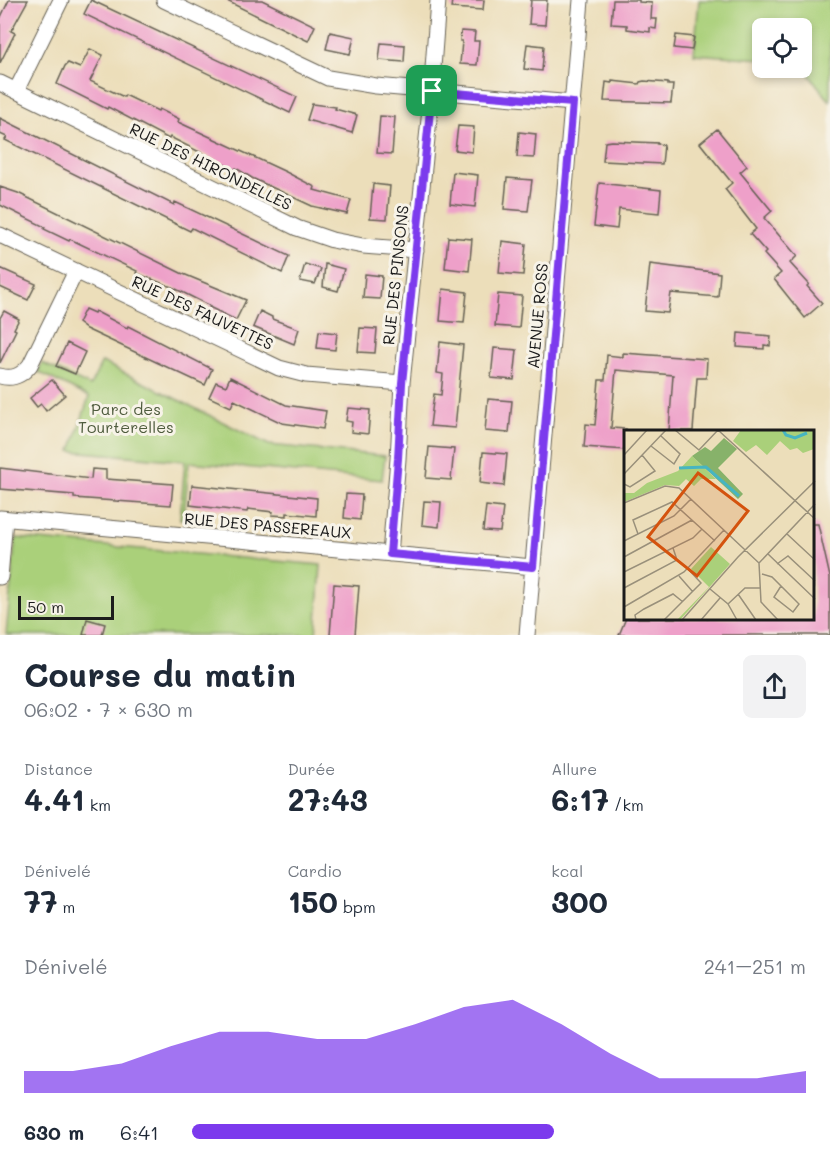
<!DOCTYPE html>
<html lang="fr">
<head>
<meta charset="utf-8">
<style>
  body { margin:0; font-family:Mali,sans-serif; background:#f2f2f3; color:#1f2937; height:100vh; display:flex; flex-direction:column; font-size:22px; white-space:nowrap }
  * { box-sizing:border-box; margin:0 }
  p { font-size:20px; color:#747a83 }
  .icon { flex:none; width:33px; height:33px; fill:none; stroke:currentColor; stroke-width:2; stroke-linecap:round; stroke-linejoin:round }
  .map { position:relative; height:635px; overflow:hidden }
  .details { display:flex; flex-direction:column; background:#fff; flex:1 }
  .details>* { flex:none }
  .fabs { position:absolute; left:752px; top:18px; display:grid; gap:12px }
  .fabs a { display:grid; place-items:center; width:60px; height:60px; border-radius:9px; background:#fff; box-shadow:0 3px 9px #0003; font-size:30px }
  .scale { position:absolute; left:18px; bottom:15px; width:96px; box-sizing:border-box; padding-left:6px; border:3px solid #1c1c1c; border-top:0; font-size:16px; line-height:21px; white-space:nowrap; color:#1c1c1c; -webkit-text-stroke:4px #f7f3e8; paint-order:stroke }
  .pin { position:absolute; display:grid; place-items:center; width:51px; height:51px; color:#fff; margin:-26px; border-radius:12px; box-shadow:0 3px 9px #0006 }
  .round { display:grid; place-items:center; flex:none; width:63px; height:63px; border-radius:9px; background:#f2f2f3 }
  .headline { display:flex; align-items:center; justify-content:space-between; height:102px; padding:0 24px }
  h1 { font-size:33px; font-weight:700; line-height:45px }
  .metrics { display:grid; grid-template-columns:repeat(3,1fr); gap:9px; height:102px; padding:6px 24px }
  .metrics div { display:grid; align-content:center }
  .metrics b { font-size:30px; font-weight:700 }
  .metrics small { font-size:16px; font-weight:400 }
  .metrics p { font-size:16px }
  .chart { height:168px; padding:12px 24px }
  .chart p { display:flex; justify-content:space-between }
  .chart svg { width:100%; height:108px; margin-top:6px; fill:#7c3aed; opacity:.7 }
  ul { padding:0 24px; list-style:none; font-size:20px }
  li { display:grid; grid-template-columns:96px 72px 1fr; align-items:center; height:45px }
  li i { height:15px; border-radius:8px; background:#7c3aed }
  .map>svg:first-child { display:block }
  .green { fill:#aad07a; stroke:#63764b; stroke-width:1.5 }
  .building { fill:#eea0c9 }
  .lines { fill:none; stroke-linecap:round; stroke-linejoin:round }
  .street-casing { stroke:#656053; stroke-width:17 }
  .street { stroke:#fff; stroke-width:15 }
  .route-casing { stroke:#fff; stroke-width:12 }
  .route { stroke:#7c3aed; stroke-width:8 }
  .labels { text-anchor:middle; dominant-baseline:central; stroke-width:6; stroke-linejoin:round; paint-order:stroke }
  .street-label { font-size:16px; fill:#1c1c1c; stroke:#f7f3e8 }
  .park-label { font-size:16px; fill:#4e5b3d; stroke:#f7f3e8 }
  .inset-river { fill:none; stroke:#47b5c1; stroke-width:3 }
  .inset-road { fill:none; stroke:#99907b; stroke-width:1.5 }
  .view { fill:#d4530e; fill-opacity:0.15; stroke:#d4530e; stroke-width:3 }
  .inset-edge { fill:none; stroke:#1c1c1c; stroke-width:3 }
</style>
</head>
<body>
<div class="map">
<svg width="830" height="635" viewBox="0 0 830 635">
  <rect width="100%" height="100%" fill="#f7f3e8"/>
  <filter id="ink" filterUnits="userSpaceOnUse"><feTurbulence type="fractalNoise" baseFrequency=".0167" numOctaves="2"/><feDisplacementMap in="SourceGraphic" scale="12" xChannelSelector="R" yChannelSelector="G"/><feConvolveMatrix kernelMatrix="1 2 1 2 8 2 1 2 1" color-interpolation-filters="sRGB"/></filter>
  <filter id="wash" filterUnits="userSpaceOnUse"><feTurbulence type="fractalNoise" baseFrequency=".008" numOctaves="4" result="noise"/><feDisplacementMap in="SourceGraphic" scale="24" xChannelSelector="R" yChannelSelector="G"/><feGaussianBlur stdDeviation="1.35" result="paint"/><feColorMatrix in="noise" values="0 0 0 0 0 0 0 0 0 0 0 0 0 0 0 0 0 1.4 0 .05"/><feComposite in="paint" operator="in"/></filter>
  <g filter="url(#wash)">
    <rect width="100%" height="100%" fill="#ecdeba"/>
    <!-- green -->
    <path class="green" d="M699,0H830V101L801,65V28H762V59L694,54Z
      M102,362L269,445L385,456L382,480L189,462L184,519H180L185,461L71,451L89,397L38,372L42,363L90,386Z
      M17,538L321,565L316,635H6L15,543Z"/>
    <g id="blocks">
      <!-- building -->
      <path class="building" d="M9,0H28L11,31L15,33L0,63V19Z
        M91,0L297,97L290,113L84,14Z
        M225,0H262L315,26L308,41Z
        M452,0H484L483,10L451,8Z
        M531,0H547L545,25L529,24Z
        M613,0H639V2L652,3L651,19H657L656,29L650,28V32L627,29V25L611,24Z
        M461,31L475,32L474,41H479L477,65L460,64L462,41H460Z
        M330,32L354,37L350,54L326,49Z
        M676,35L694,37L692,50L674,48Z
        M381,43L405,45L404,62L379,60Z
        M527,44L544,46L542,71L524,69Z
        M90,49L103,55L90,81L124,97L125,95L158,111L159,109L179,119L178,122L286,172L315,187L314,190L351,200L347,214L312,206L252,178L236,168L235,170L170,137L169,139L108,107L107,109L57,84L65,66L68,63L80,68Z
        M612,81L639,84L640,82L644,81L668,83V85H673L671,103L604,101L606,82L612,83Z
        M312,104L336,107L335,109L357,115L352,133L307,120Z
        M380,116L395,117L392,154L377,153Z
        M0,118L174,205L175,202L289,256L282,273L192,228L190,231L5,140L7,137L0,134Z
        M458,126L474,127L472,152L455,150Z
        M717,129L747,166L740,172L772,211L764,218L797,256L790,263L809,284L807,286L822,303L805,318L774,279L781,273L764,254L766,252L750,234L756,229L725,189L732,183L700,143Z
        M519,132L536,134L534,158L517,157Z
        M612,141L658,143L657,144L664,145L662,164L603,161L605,142Z
        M453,172L478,175L475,207L450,204Z
        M507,178L532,180L528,211L504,209Z
        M599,183L661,190L659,213L619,209L617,229L594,226Z
        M373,184L390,186L387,219L370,218Z
        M0,187L18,193L181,273L246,300L236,320L209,307L210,306L174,288L136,273L137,271L70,239L69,241L44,229L45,227L0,205Z
        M448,237L472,239L469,271L445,268Z
        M502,241L526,244L523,275L499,273Z
        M305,264L321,269L315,284L300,281Z
        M325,264L344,269L338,291L323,287Z
        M650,264L720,273L718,297L671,293L668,313L645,311Z
        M0,268L36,284L28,300L0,287Z
        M365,274L382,276L380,299L363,298Z
        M443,289L467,292L464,323L440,321Z
        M498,294L522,296L519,328L495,326Z
        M85,309L94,313L95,311L127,328L128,326L212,369L205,385L86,329L78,323Z
        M4,311L19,319L14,329L16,330L0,363V318Z
        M260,311L272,317V319L299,329L294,344L253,327Z
        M360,328L377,329L375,353L358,352Z
        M319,331L337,333L335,350L317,348Z
        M738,333L771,336L770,346L764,345V349L737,347Z
        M440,342L463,345L455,428L430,426L434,394L441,395L443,374L437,373Z
        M67,343L85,352L75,374L56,366Z
        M494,348L517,350L514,380L491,378Z
        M623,353L707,359L706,378H697L693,431H669L673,375L616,370L611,428L626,429V450L584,447L586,424L595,425L599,380H605L607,355L623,357Z
        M230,377L286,405L326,411L323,429L282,423L234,400L231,407L209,397L216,382L226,386Z
        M52,380L65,395L46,411L41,404L37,407L30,398Z
        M488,399L512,401L509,433L485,431Z
        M348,408L370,410L368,434L351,432L352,422L346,421Z
        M429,447L454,449L451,480L426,478Z
        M483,452L507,454L504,486L480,483Z
        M0,468L91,479L92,469L106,470V479L173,484L171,505L74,498V495L0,489Z
        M192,485L317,498L316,516L287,513V516L272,515L273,512L248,509L247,512L190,505Z
        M346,494L362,495L360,520L344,518Z
        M424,501L441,502L439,527L422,525Z
        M486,506L503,508L500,532L483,531Z
        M813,524H818L830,577V635H619L626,618H813Z
        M334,584L359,586L355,635H330Z
        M87,619L105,624L102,635H83Z"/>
    </g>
  </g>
  <g filter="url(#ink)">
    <use href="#blocks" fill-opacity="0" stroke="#656053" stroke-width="1.5"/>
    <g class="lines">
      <defs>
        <path id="street" d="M164,0L328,78L376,86L573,103
          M0,83L297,228L332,240L363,246L416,250
          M16,91L61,0
          M0,235L279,368L306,375L402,383
          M0,376C13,380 22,375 30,365L76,271
          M0,518L533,567
          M390,554L398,459L402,383L430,109L438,0
          M0,577L5,519
          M527,635L581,0"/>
      </defs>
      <!-- street casing -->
      <use href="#street" class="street-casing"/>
      <!-- street -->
      <use href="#street" class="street"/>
    </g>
  </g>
  <g class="lines" filter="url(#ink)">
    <defs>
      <path id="route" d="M432,91L573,103L533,567L390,554L398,459L402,383Z"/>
    </defs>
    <!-- route casing -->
    <use href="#route" class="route-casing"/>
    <!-- route -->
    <use href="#route" class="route"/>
  </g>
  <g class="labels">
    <!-- street labels -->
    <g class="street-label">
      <text transform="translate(211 166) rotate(26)">RUE DES HIRONDELLES</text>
      <text transform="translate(395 275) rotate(-84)">RUE DES PINSONS</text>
      <text transform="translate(203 312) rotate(25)">RUE DES FAUVETTES</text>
      <text transform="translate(537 316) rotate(-85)">AVENUE ROSS</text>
      <text transform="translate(268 525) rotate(5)">RUE DES PASSEREAUX</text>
    </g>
    <!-- park labels -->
    <g class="park-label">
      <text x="126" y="408">Parc des<tspan x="126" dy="18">Tourterelles</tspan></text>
    </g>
  </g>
  <!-- overview -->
  <g transform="translate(624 430)">
    <rect width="190" height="190" fill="#ecdeba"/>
    <path d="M117,0H190V19L179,23L173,18L166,20L156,11L143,25L132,15L122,22L109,11ZM68,26L92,49H77L70,56L62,49L55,56L41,55L0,72V63H10L23,53L54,41ZM87,117L106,134L56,190H53L85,157L67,139Z" fill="#aad07a"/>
    <path d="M100,8L113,19L94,38L119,64L114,69L68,26L81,17L87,21Z" fill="#87b26a"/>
    <path class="inset-river" d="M159,0L162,5L171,8L183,3M55,38L82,37L115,66"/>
    <path class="inset-road" d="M51,0L75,20L94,0L191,89M27,16L50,34L56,24L37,6M0,25L23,0M0,44L42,0M0,54L6,57L31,41L18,25M0,73L41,56L55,58L135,133L137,172L154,190M14,104L9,90L48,72L91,111M163,104L191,130M0,111L50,86L67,69M144,124L191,169M0,127L68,90M135,133L191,74M153,134L164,126L191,151M0,142L69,108L78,99M138,144L148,147L175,174L169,182L150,167L157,156M55,146L69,162M0,158L53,130L49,118M86,159L104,174L113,190M114,164L132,190M104,174L121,158H137M0,177L60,142L100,100M12,190L11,185L20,179L49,164L59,172M40,190L77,153L64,139M58,190L114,127L191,51M77,190L96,168"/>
    <path class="view" d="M74,43L124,81L73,146L24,107Z"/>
    <rect width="190" height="190" class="inset-edge"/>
  </g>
</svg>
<div class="fabs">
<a><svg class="icon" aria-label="locate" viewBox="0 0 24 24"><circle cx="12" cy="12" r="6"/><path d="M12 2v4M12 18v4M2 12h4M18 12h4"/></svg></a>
</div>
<div class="scale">50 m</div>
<div class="pin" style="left:432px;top:91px;background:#1e9e55"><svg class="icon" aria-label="arrive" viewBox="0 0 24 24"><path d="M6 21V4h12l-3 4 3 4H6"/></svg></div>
</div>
<section class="details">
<div class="headline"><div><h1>Course du matin</h1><p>06:02 · 7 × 630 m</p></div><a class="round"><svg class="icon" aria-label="share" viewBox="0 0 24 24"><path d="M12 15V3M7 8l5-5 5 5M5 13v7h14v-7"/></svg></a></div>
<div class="metrics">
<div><p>Distance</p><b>4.41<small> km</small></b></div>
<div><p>Durée</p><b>27:43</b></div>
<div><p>Allure</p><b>6:17<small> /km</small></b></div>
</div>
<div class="metrics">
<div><p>Dénivelé</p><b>77<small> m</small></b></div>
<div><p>Cardio</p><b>150<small> bpm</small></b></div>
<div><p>kcal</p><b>300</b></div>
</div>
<div class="chart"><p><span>Dénivelé</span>241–251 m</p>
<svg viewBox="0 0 160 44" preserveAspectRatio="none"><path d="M0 44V35L10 35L20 32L30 25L40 19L50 19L60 22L70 22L80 16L90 9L100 6L110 16L120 28L130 38L140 38L150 38L160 35V44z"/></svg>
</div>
<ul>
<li><b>630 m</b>6:41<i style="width:59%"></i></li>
</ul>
</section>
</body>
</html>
